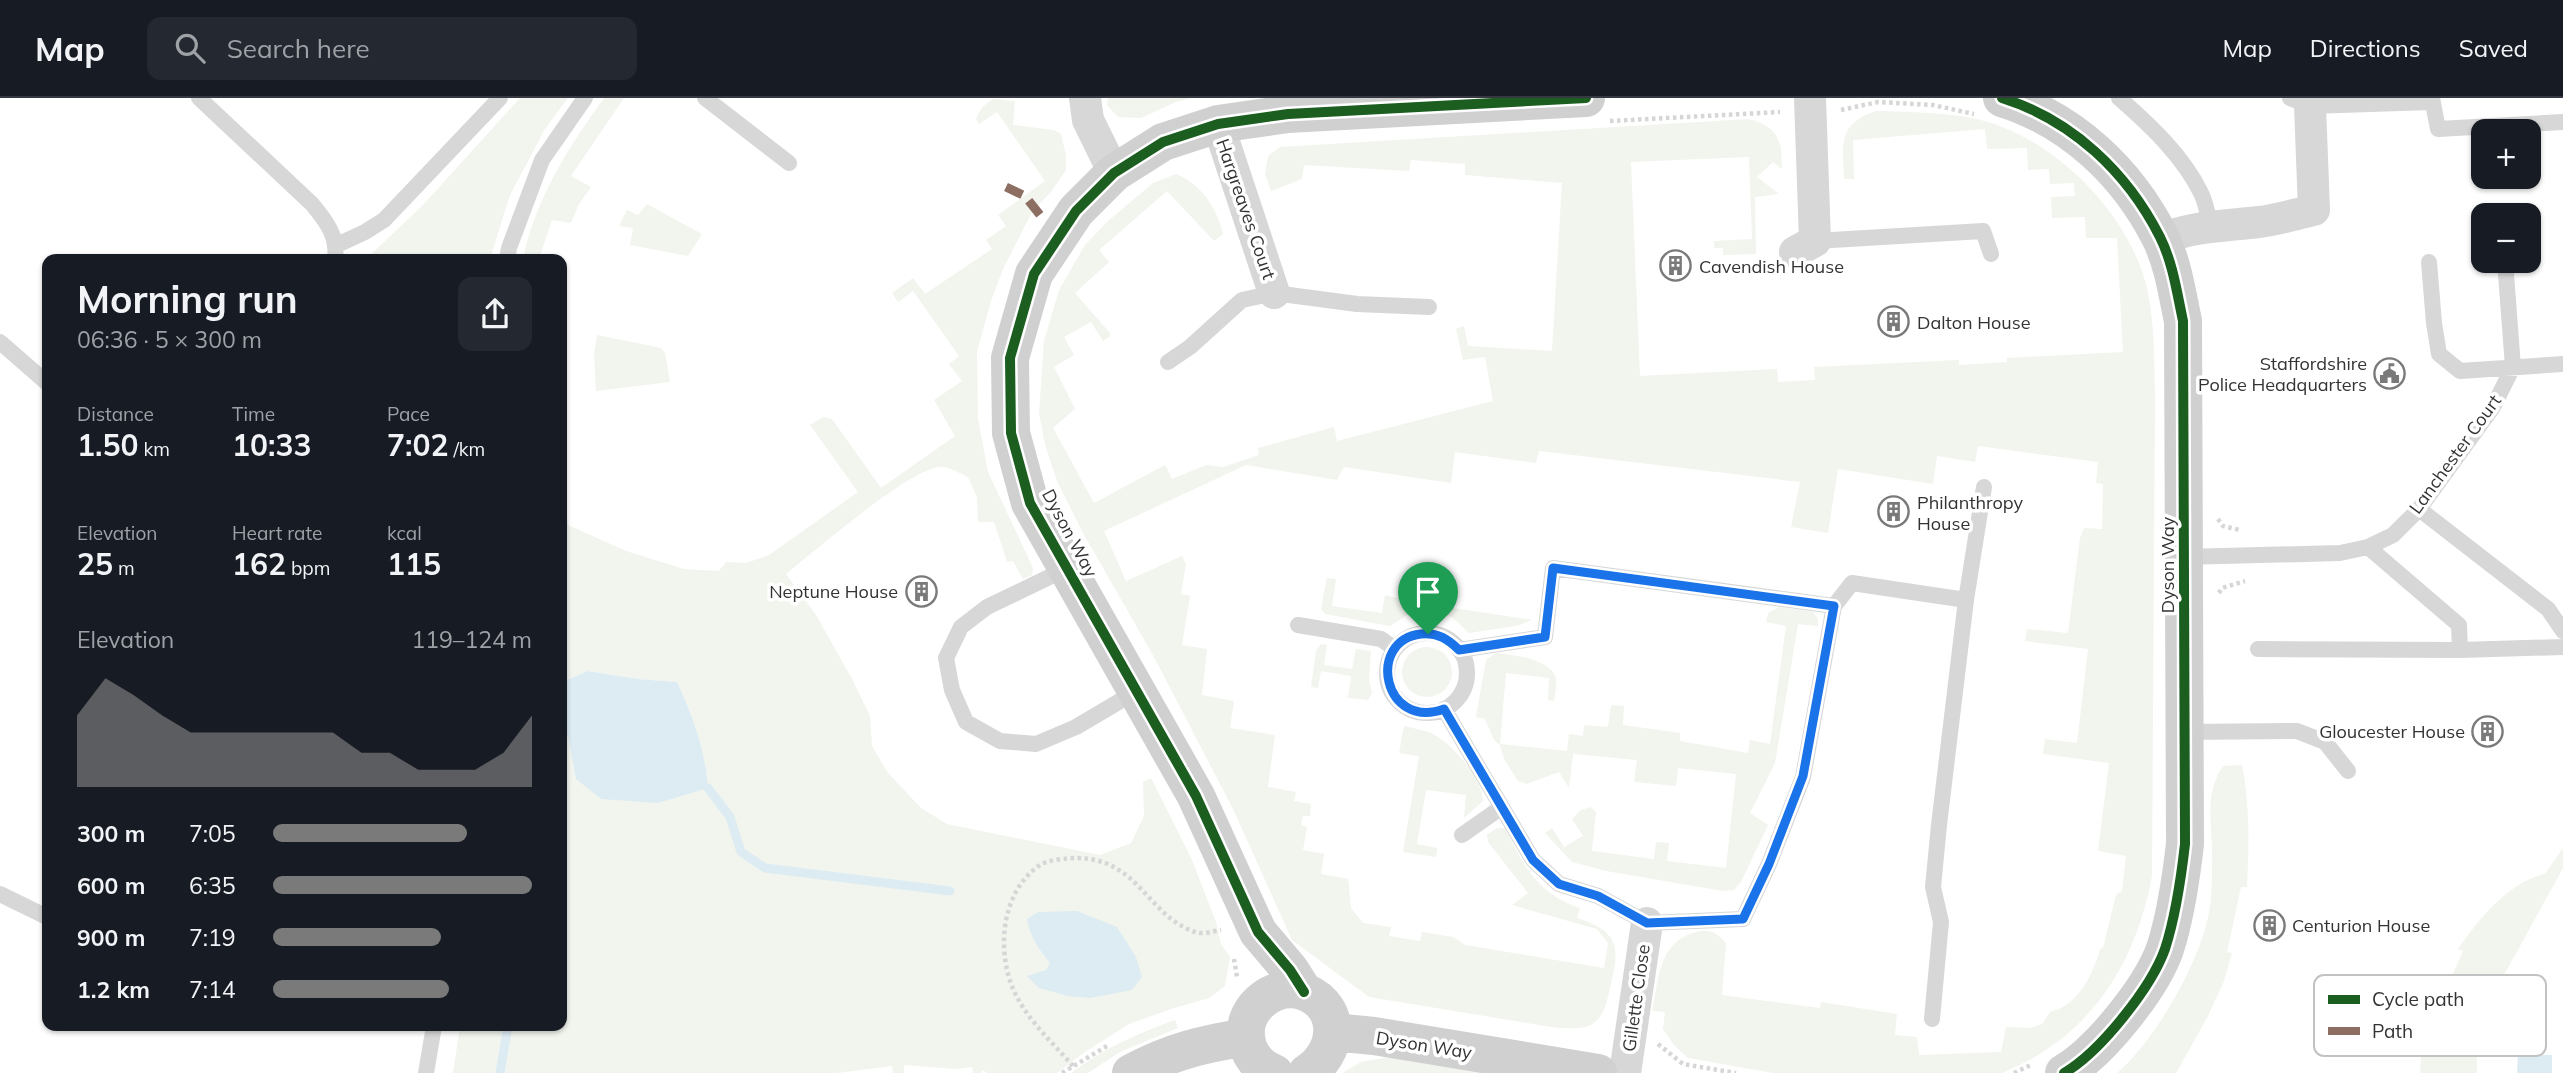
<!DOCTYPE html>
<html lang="en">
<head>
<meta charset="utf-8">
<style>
  body { margin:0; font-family:Mulish,sans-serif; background:#242831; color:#f1f3f6; height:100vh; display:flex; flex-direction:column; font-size:26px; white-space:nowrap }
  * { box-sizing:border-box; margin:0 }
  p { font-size:23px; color:#9ea1a6 }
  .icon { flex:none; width:38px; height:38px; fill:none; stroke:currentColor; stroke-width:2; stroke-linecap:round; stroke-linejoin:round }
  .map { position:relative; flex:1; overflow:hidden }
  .panel { position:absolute; left:42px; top:156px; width:525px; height:777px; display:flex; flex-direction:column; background:#171b24; border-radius:14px; box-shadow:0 2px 5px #0004 }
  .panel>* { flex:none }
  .fabs { position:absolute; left:2471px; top:21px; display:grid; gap:14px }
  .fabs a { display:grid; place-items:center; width:70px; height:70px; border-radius:14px; background:#171b24; box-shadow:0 2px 5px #0004; font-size:35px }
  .pin { position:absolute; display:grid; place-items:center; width:60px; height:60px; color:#fff; margin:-72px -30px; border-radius:50% 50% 50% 0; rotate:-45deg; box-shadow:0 0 7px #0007 }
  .pin .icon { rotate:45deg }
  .round { display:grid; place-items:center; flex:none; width:74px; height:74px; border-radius:14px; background:#242831 }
  .overview { display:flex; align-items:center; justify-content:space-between; height:119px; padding:0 35px }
  h1 { font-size:38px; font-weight:700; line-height:52px }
  .stats { display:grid; grid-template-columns:repeat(3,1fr); gap:10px; height:119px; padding:7px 35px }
  .stats div { display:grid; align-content:center }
  .stats b { font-size:30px; font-weight:700 }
  .stats small { font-size:19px; font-weight:400 }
  .stats p { font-size:19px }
  .chart { height:196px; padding:14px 35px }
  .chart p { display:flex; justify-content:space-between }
  .chart svg { width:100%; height:126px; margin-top:7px; fill:#7a7a7a; opacity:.7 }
  ul { padding:0 35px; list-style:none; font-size:23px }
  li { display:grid; grid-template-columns:112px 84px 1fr; align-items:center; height:52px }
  li i { height:18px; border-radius:9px; background:#7a7a7a }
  header { display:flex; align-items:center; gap:42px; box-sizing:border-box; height:98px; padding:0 35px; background:#171b24; border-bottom:2px solid #363941 }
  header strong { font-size:33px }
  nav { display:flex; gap:38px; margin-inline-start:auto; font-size:24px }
  .search { width:490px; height:63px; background:#242831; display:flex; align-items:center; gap:18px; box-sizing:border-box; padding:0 24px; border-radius:14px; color:#9ea1a6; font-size:26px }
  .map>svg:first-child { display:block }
  .green { fill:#f1f5ed; fill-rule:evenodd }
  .water { fill:#ddebf3 }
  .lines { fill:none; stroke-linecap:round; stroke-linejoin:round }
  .stream { stroke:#ddebf3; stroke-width:9 }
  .path { stroke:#d6d6d6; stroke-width:4.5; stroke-dasharray:3.5 3.5; stroke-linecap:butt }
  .lane { stroke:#d7d7d7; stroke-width:16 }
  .street { stroke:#d7d7d7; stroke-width:32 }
  .secondary { stroke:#d0d0d0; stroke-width:38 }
  .quiet { stroke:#8d6e63; stroke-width:9; stroke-dasharray:18 9; stroke-linecap:butt }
  .cycleway-casing { stroke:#fff; stroke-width:15 }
  .cycleway { stroke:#1b5e20; stroke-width:10 }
  .route-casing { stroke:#fff; stroke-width:14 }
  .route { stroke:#1a73e8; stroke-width:9 }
  .labels { text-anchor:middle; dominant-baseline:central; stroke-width:7; stroke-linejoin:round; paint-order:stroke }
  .street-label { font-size:18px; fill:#333; stroke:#fff }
  .poi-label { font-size:18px; fill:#333; stroke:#fff; text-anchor:start }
  .key { fill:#fff; stroke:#c2c2c2; stroke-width:2 }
  .key-label { font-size:19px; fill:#333 }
</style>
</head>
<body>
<header>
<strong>Map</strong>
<div class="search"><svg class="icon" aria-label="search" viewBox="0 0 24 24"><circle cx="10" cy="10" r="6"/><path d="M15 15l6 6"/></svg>Search here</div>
<nav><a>Map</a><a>Directions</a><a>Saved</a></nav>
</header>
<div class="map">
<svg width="2563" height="975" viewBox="0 0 2563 975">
  <rect width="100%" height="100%" fill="#fff"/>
  <!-- green -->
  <path class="green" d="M520,0H568L545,31L510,97L490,161H366L423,107Z
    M604,0H624L571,78L591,89L579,106L571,125L552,122L539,161H523C535,102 569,48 604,0Z
    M1108,0H1192L1176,4L1141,20L1118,19L1107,7Z
    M994,1L1015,3L1013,27L1054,32L1061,36L1066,57V72L1051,94L1032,114L1003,171L991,203L977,254L978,321L988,374L1033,470L1032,477L1023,481L1013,463L1007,464L994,424H978L977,399L968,379C961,376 951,370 943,369C916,365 811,456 786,476L816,517L852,581L870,618L872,648L888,675L921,710L947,726L1100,757L1131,745L1144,718L1143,684L1151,680L1192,762L1216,824L1221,846L1230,859L1225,888L1209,900L1171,911L1129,926L1085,954L1057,975H987L983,972L981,975H973L972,969L956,971L904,967V975H893L892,968L837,975H453L460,928H562V626L568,639L576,681L708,689C705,651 692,619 677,584L638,581L588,573L562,584V393L568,427L626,453L684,471L719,473L726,464L746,465L769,457L858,394L810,327L823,319L832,321L881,390L955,338L934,302L962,283L949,266L959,258L913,193L898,204L892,195L913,180L925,196L992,151L986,142L1006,128L998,117L1045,83L997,14L979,26L976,21C980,11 985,5 994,1ZM1038,851L1090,900L1046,872L1051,865Z
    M1876,13C1907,14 1940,14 1972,20C2049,35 2126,111 2146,186C2155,223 2154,261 2155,298L2152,778C2135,868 2090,939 2002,975H1773L1688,960L1674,947L1663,931L1665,914L1652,913C1659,882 1658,846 1693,835C1708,830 1716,834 1726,845L1722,897L1820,910L1821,904L1897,916L1895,937L1917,939L1919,957L2001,954L2006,929L2029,930L2042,926L2051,913C2078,909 2094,874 2100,851L2103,850L2116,797L2122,793L2126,758L2098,753L2109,665L2043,656L2045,641L2077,645L2088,551L2025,543L2027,531L2068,535L2080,440L2084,430L2102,431L2103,386L2096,385L2098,364L1978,348L1975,364L1937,358L1933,386L1838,371L1828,435L1791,429L1800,384L1539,353L1536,365L1455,354L1451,385L1344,369L1337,382L1246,367L1104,433L1126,483L1182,458L1186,466L1181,496L1190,498L1182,547L1207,551L1202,597L1234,603L1230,630L1275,637L1268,689L1296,694L1294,703L1311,706L1310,718H1303L1301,727L1307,729L1303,752L1324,756L1321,776L1348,781L1351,810L1363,825L1391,829L1389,838L1420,843L1422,834L1453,839L1465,847L1604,870L1608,845L1597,831L1512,807L1528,795L1488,744L1487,737L1497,730H1505C1524,768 1537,796 1580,810L1577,820C1620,834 1620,849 1610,890C1607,902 1605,916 1595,924C1586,932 1570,930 1558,930L1369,899L1292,842L1233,711L1154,559L1083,435L1057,383L1046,350L1039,316L1044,243L1059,192L1085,147L1108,123L1153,85L1176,76C1201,86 1217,110 1223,136L1214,143L1167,93L1099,152L1109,164L1075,195L1110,235V238L1103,243L1091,224L1064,239L1074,257L1054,269L1075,311L1053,330L1094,405L1165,367L1172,381L1206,367L1223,369L1259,357L1258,350L1334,329L1337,343L1493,303L1485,259L1463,262L1456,231L1464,228L1468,248L1552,253L1562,85L1465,77V66L1411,62L1409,73L1304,67L1302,81L1271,93L1265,76L1268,58L1280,49L1749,21C1778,29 1782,42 1782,71L1773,64L1757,79L1779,96L1755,99L1756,156L1723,157V150H1714V143L1752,141L1749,59L1631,64L1640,278L1777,271L1778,284L1815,282L1814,269L1959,262V267L2007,264V260L2123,254L2117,140H2086L2085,119L2052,120L2051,99L2075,98L2074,85L2050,86L2049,71L2028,72L2027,50L1987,51L1985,31L1853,42L1854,81H1844C1843,47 1837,26 1876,13Z
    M647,106L702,136L688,158L630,147L633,130L619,128L627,112L638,117Z
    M597,237L661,250L665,255L670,284L596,293L594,256Z
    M1327,480L1336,481L1332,508L1382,515L1385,497L1401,501L1412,514L1390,528L1325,516L1321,511Z
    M1440,508L1532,522L1516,528L1469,535L1452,519L1440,516Z
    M1779,509L1813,514L1818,521V528L1798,526L1775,665L1750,715L1768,727L1741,784L1734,792L1723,793L1606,773L1572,764L1545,735L1552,730L1564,749L1583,738L1572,721L1581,712L1590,709L1596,714L1592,753L1654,761L1656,744L1669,745L1667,763L1726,770L1736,676L1678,670L1676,688L1634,684L1637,662L1573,656L1569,690L1559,674L1527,686L1518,683L1504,661L1500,647L1494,642L1485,621L1476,619L1486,562L1496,555C1513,557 1549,560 1556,580C1557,586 1555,596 1554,603L1548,602L1549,580L1506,575L1500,646L1567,653L1569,636L1583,638L1584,627L1608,629L1611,607L1624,608L1623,627L1680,635V643L1748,655L1750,642L1770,646L1786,528L1766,524L1768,515Z
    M1321,546L1327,547L1324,567L1352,571L1356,551L1371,553L1369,582L1372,595L1368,602L1348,600L1351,578L1321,573L1318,590L1311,589L1316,553Z
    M1402 574a25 25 0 1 1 50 0a25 25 0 1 1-50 0Z
    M1404,628C1413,630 1423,632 1431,635C1451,644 1483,681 1483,703L1464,720L1466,697L1426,692L1417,746L1437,750L1436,759L1403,754L1419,658L1399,655Z
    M2242,667C2250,708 2249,748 2247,789H2241L2227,854L2232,855L2224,883L2207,920L2176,975H2117C2155,943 2200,864 2209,815C2212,800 2212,782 2212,767C2214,732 2202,699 2223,668Z
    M2563,750V770L2476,928L2477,975H2420L2422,946L2429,917L2434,918L2463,853L2458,851C2479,821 2508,784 2545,776Z
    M1175,922L1178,930L1120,954L1088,975H1071C1103,951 1138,935 1175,922Z
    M1395,958L1494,975H1342L1361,964Z"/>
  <!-- water -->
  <path class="water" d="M588,573L638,581L677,584C693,619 705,651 708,690L658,705L601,701L576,681L568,639L562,626V584Z
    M1077,813L1117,829L1136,859L1142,879L1132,892L1090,900L1068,898L1039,890L1027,878L1046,872L1050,865C1039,851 1030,840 1027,821L1038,814Z
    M2518,956L2552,957V975H2517Z"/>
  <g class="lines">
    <!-- stream -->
    <path class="stream" d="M708,690L730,719L741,754L765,770L950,793
      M500,975L508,928"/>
    <!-- path -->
    <path class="path" d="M1841,12L1878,4L1933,7L1974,16
      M1610,23L1780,14
      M2218,421L2223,428L2240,432
      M2219,495L2222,490L2245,483
      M1234,861L1237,879
      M1658,946L1683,966L1736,975
      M1073,968C1052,944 1028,923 1014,893C996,853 1001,793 1040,767C1047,762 1067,760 1076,760C1139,760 1147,818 1195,834C1202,837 1214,833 1221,832
      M1062,975L1107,948
      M2014,975L2033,966"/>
    <!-- lane -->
    <path class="lane" d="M199,0L312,106C326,123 338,138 335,161
      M705,0L789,65
      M2119,0C2150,27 2183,58 2201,95C2206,105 2208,117 2210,127
      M2290,0L2310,8L2431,4
      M2432,0L2438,31L2563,24
      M1815,143L1983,133L1991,156
      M337,147L365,134L384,122L500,0
      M507,161L509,150L542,62L585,0
      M2505,163L2513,269
      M2429,164L2434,225L2439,256L2460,273L2563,266
      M0,244L47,285
      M1168,264L1190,249L1242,202L1274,195L1357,206L1429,209
      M2419,411L2548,511L2563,533
      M2368,449L2459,527L2460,552
      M2184,459L2340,455L2368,449L2393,437L2419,411L2493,309L2513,269
      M1068,470L987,509L961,529L946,560L952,592L966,624L1000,643L1036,646L1076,629L1137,593
      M1425,491L1428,535
      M1298,527L1381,541L1395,551
      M1387 575a40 40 0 1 1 80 0a40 40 0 1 1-80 0Z
      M2258,551L2460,552L2563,549
      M1459,552L1545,539L1553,470L1834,508
      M1444,611L1533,762L1559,786L1598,798L1647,825L1743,821L1769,766L1803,679L1834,508L1852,485L1966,502
      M2184,634L2297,633L2325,644L2348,673
      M1462,737L1502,709
      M0,796L47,819
      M1932,921L1941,824L1933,789L1939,727L1966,502L1984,389
      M426,975L434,928"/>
    <!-- street -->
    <path class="street" d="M1085,0L1088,22L1114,75
      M1218,26L1274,195
      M2161,141C2194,128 2225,128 2259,124C2277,122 2296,116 2314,112L2310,8
      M1795,154L1815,143L1810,0
      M1625,975L1647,825"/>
    <!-- secondary -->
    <path class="secondary" d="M2002,0C2072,22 2127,74 2160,139C2173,165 2177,195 2183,223L2185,746C2181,781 2176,817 2165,851C2151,890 2100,954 2064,975
      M1304,894L1290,872L1258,834L1196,698L1030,405L1011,335L1010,260L1034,176L1076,113L1114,75L1163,44L1218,26L1288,16L1586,0
      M1333,934L1374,938L1598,975
      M1131,975C1173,953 1200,947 1246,939
      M1274,975C1258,969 1247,955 1246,938C1243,909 1276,883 1305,894C1344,910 1338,956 1307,975"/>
    <!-- quiet -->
    <path class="quiet" d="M1006,89L1025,98L1040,117"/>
    <defs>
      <path id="cycleway" d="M2002,0C2072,22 2127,74 2160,139C2173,165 2177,195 2183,223L2185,746C2181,781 2176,817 2165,851C2151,890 2100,954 2064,975
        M1304,894L1290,872L1258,834L1196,698L1030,405L1011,335L1010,260L1034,176L1076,113L1114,75L1163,44L1218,26L1288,16L1586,0"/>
    </defs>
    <!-- cycleway casing -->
    <use href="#cycleway" class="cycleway-casing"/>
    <!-- cycleway -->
    <use href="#cycleway" class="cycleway"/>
  </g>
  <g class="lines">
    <defs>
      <path id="route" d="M1553,470L1834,508L1803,678L1769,766L1743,821L1647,825L1598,798L1559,786L1533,762L1444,611C1383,633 1366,542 1421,536C1437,534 1448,541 1459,552L1545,539Z"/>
    </defs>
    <!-- route casing -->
    <use href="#route" class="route-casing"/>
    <!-- route -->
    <use href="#route" class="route"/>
  </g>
  <!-- icons -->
  <defs>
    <symbol id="building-ring" viewBox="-11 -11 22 22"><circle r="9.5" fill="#fff" stroke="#7a7a7a" stroke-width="1.5"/><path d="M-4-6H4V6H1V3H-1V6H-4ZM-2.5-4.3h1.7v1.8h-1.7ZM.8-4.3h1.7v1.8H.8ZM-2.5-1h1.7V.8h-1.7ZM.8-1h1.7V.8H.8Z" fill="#7a7a7a"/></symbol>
    <symbol id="civic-ring" viewBox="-11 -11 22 22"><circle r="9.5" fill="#fff" stroke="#7a7a7a" stroke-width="1.5"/><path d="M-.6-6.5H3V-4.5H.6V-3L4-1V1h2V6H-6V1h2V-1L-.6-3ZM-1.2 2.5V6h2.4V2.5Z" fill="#7a7a7a"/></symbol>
  </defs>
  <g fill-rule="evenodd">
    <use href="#building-ring" x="1658" y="150" width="35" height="35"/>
    <use href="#building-ring" x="1876" y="206" width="35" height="35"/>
    <use href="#civic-ring" x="2372" y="258" width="35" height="35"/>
    <use href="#building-ring" x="1876" y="396" width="35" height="35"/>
    <use href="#building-ring" x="904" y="476" width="35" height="35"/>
    <use href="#building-ring" x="2470" y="616" width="35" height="35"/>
    <use href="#building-ring" x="2252" y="810" width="35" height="35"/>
  </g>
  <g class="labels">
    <!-- street labels -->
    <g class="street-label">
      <text transform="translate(1246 111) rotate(71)">Hargreaves Court</text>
      <text transform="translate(2455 356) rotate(-54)">Lanchester Court</text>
      <text transform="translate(1070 435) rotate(62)">Dyson Way</text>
      <text transform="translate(2167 467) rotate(-90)">Dyson Way</text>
      <text transform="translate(1636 900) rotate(-82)">Gillette Close</text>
      <text transform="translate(1424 947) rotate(9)">Dyson Way</text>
    </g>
    <!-- poi labels -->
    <g class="poi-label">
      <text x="1699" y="168">Cavendish House</text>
      <text x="1917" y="224">Dalton House</text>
      <text x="2367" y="265" text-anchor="end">Staffordshire<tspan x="2367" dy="21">Police Headquarters</tspan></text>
      <text x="1917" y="404">Philanthropy<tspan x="1917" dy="21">House</tspan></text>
      <text x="898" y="493" text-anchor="end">Neptune House</text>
      <text x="2465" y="633" text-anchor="end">Gloucester House</text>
      <text x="2292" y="827">Centurion House</text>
    </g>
  </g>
  <!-- legend -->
  <rect x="2314" y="877" width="232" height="81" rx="10" class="key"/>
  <rect x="2328" y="897" width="32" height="9" fill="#1b5e20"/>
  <rect x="2328" y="929" width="32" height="8" fill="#8d6e63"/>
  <g class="key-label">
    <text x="2372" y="908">Cycle path</text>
    <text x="2372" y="940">Path</text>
  </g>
</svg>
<div class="fabs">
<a>+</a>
<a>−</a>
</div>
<div class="pin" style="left:1428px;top:536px;background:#1e9e55"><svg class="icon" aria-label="arrive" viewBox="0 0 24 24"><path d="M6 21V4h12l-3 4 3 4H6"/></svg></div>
<section class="panel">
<div class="overview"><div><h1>Morning run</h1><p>06:36 · 5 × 300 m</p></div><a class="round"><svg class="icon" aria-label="share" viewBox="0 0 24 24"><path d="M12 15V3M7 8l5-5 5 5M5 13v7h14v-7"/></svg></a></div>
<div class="stats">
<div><p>Distance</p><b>1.50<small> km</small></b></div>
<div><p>Time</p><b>10:33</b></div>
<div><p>Pace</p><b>7:02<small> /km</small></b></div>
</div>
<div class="stats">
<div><p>Elevation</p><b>25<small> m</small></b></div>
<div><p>Heart rate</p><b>162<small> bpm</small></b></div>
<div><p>kcal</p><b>115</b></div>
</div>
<div class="chart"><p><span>Elevation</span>119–124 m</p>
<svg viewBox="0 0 160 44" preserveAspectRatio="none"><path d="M0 44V19L10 6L20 12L30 19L40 25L50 25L60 25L70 25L80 25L90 25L100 32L110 32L120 38L130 38L140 38L150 32L160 19V44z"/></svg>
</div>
<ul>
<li><b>300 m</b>7:05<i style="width:75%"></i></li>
<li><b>600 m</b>6:35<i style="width:100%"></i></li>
<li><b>900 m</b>7:19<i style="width:65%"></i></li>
<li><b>1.2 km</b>7:14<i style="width:68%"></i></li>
</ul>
</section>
</div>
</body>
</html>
